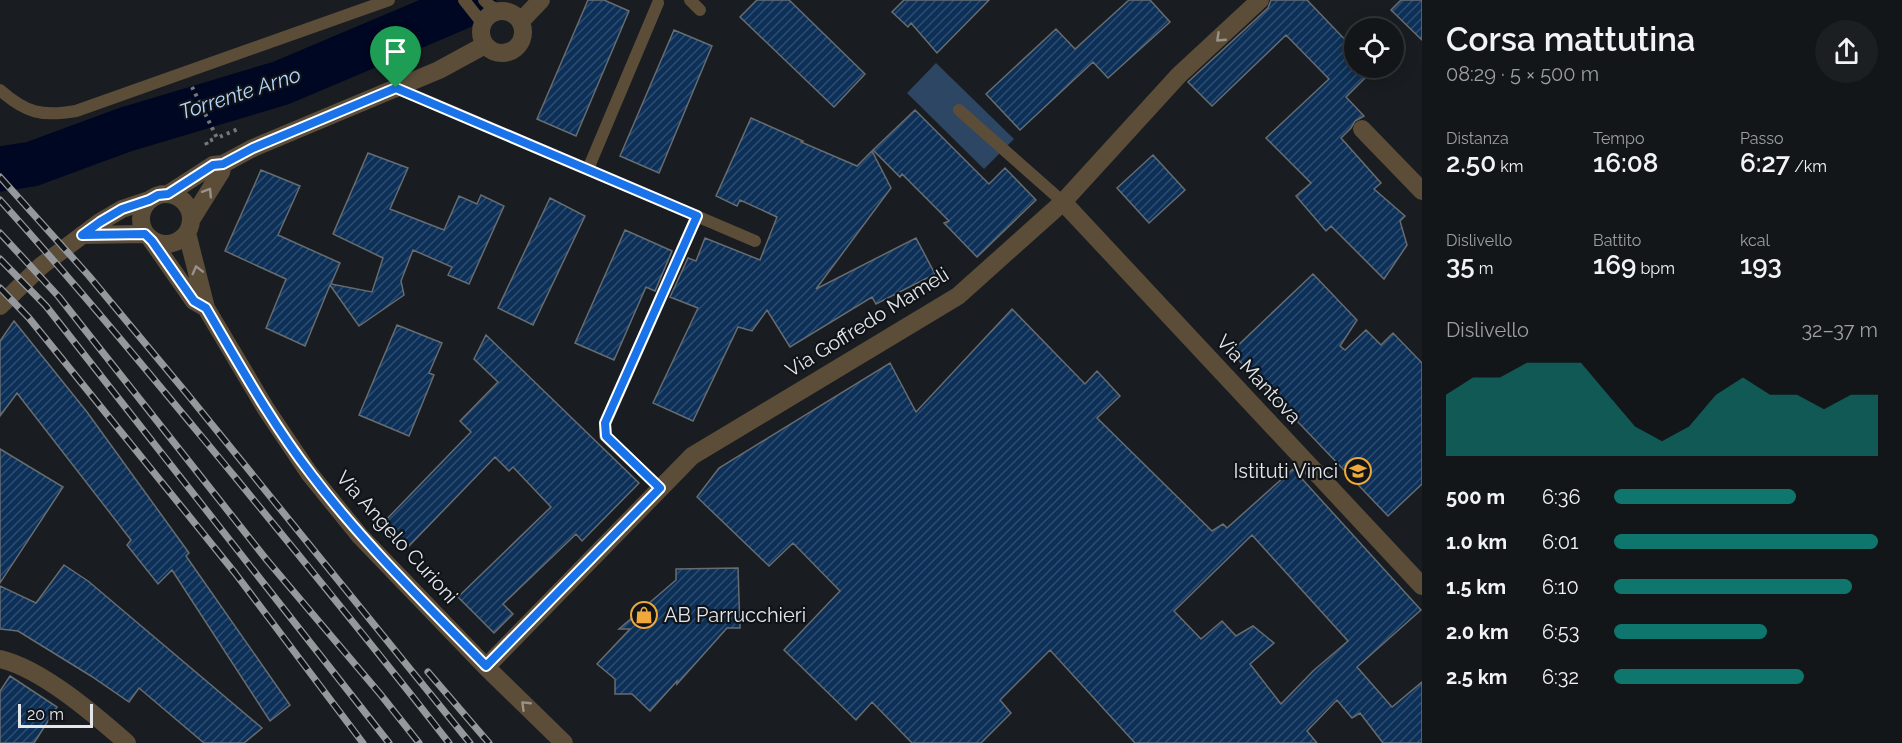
<!DOCTYPE html>
<html lang="it">
<head>
<meta charset="utf-8">
<style>
  body { margin:0; font-family:Raleway,sans-serif; background:#1c1f22; color:#f1f3f6; height:100vh; display:flex; flex-direction:column; font-size:22px; white-space:nowrap }
  * { box-sizing:border-box; margin:0 }
  p { font-size:20px; color:#9d9fa2 }
  .icon { flex:none; width:33px; height:33px; fill:none; stroke:currentColor; stroke-width:2; stroke-linecap:round; stroke-linejoin:round }
  .map { position:relative; flex:1; overflow:hidden }
  .side { display:flex; flex-direction:column; background:#131619; width:480px }
  .side>* { flex:none }
  .fabs { position:absolute; left:1344px; top:18px; display:grid; gap:12px }
  .fabs a { display:grid; place-items:center; width:60px; height:60px; border-radius:50%; background:#131619; box-shadow:0 3px 15px #0003,0 0 0 2px #323538; font-size:30px }
  .scale { position:absolute; left:18px; bottom:15px; width:75px; box-sizing:border-box; padding-left:6px; border:3px solid #e4e7ea; border-top:0; font-size:16px; line-height:21px; white-space:nowrap; color:#e4e7ea; -webkit-text-stroke:4px #101418; paint-order:stroke }
  .pin { position:absolute; display:grid; place-items:center; width:51px; height:51px; color:#fff; margin:-62px -26px; border-radius:50% 50% 50% 0; rotate:-45deg; box-shadow:0 0 6px #0007 }
  .pin .icon { rotate:45deg }
  .round { display:grid; place-items:center; flex:none; width:63px; height:63px; border-radius:32px; background:#1c1f22 }
  .summary { display:flex; align-items:center; justify-content:space-between; height:102px; padding:0 24px }
  h1 { font-size:33px; font-weight:600; line-height:45px }
  .metrics { display:grid; grid-template-columns:repeat(3,1fr); gap:9px; height:102px; padding:6px 24px }
  .metrics div { display:grid; align-content:center }
  .metrics b { font-size:26px; font-weight:600 }
  .metrics small { font-size:16px; font-weight:400 }
  .metrics p { font-size:16px }
  .chart { height:168px; padding:12px 24px }
  .chart p { display:flex; justify-content:space-between }
  .chart svg { width:100%; height:108px; margin-top:6px; fill:#0f766e; opacity:.7 }
  ul { padding:0 24px; list-style:none; font-size:20px }
  li { display:grid; grid-template-columns:96px 72px 1fr; align-items:center; height:45px }
  li i { height:15px; border-radius:8px; background:#0f766e }
  main { display:flex; flex:1; min-height:0 }
  .map>svg:first-child { display:block }
  .green { fill:#2c4663 }
  .lines { fill:none; stroke-linecap:round; stroke-linejoin:round }
  .river { stroke:#000722; stroke-width:45 }
  .building { fill:url(#building-hatch); stroke:#676c71; stroke-width:1.5; fill-rule:evenodd }
  .path { stroke:#74787b; stroke-width:4; stroke-dasharray:3 4.5; stroke-linecap:butt }
  .lane { stroke:#5c4d39; stroke-width:12 }
  .street { stroke:#5c4d39; stroke-width:18 }
  .rail-casing { stroke:#96999c; stroke-width:7 }
  .rail { stroke:#101418; stroke-width:4.5; stroke-dasharray:14; stroke-linecap:butt }
  .oneway { stroke:#999289 }
  .route-casing { stroke:#fff; stroke-width:12 }
  .route { stroke:#1a73e8; stroke-width:8 }
  .labels { text-anchor:middle; dominant-baseline:central; stroke-width:4.5; stroke-linejoin:round; paint-order:stroke }
  .street-label { font-size:20px; fill:#e4e7ea; stroke:#101418 }
  .poi-label { font-size:20px; fill:#e4e7ea; stroke:#101418; text-anchor:end }
  .water-label { font-size:21px; font-style:italic; fill:#b5d6fe; stroke:#101418 }
</style>
</head>
<body>
<main>
<div class="map">
<svg width="1422" height="743" viewBox="0 0 1422 743">
  <defs>
    <pattern id="building-hatch" width="6" height="6" patternUnits="userSpaceOnUse" patternTransform="scale(1.5)"><rect width="6" height="6" fill="#0c3057"/><path d="M-1 1l2-2M0 6l6-6M5 7l2-2" fill="none" stroke="#2f4e6f"/></pattern>
  </defs>
  <rect width="100%" height="100%" fill="#191d21"/>
  <!-- green -->
  <path class="green" d="M936,63L1014,139L984,169L907,93Z"/>
  <g class="lines">
    <!-- river -->
    <path class="river" d="M0,169L32,164L124,130L281,83L470,3L474,0"/>
  </g>
  <!-- building -->
  <path class="building" d="M588,0H604L629,11L576,136L537,119Z
    M757,0H789L865,74L834,107L740,17Z
    M904,0H989L937,53L911,23L908,27L892,12Z
    M1129,0H1150L1170,22L1108,78L1093,62L1020,130L986,94L1056,29L1075,49Z
    M1271,0H1307L1354,49V68H1375L1346,97L1364,116L1355,121L1351,128L1341,138L1381,183L1374,189L1405,216L1400,221L1407,245L1384,279L1331,226L1326,231L1296,196L1311,183L1266,138L1329,79L1286,35L1212,106L1188,82L1268,8Z
    M1401,0H1422V40L1391,10Z
    M674,30L712,46L659,173L620,156Z
    M915,110L989,184L1005,168L1036,200L977,257L944,223L949,221L902,174L900,177L873,150Z
    M751,118L803,141L801,142L857,166L872,151L891,188L816,289L916,238L935,274L876,304L872,297L790,347L767,310L752,331L738,327L693,421L653,403L698,308L670,297L688,258L696,261L705,238L760,260L777,217L740,200L737,206L716,196Z
    M368,153L408,168L390,209L444,230L459,196L477,204L481,195L504,206L469,284L448,275L452,267L413,250L401,281L404,295L359,326L330,285L305,346L266,328L286,279L225,251L261,170L300,186L278,235L340,263L331,284L372,292L383,258L333,234Z
    M1153,155L1185,190L1149,223L1117,188Z
    M550,198L585,216L533,325L498,308Z
    M625,230L672,251L655,291L646,287L614,360L575,343Z
    M1313,274L1357,320L1340,346L1345,350L1366,330L1381,345L1393,333L1422,363V484L1388,516L1231,352Z
    M1012,309L1085,384L1097,371L1120,396L1097,418L1212,531L1223,524L1227,528L1293,469L1421,610L1357,667L1392,707L1422,682V743H1383L1360,713L1352,718L1337,700L1307,731L1317,743H1135L1050,650L1000,700L1011,713L981,743H912L872,702L856,720L784,650L840,591L793,543L769,566L697,497L719,468L890,363L916,412ZM1252,535L1348,641L1313,671L1281,704L1250,664L1274,643L1253,626L1236,636L1222,621L1201,639L1174,611Z
    M14,321L87,412L189,553L186,556L290,705L270,721L172,570L158,584L127,545L131,540L17,393L0,416V341Z
    M397,325L442,343L429,373L434,375L409,436L359,415Z
    M486,335L639,483L582,541L576,534L503,604L513,614L494,633L458,597L551,507L513,467L509,471L495,457L408,547L383,523L471,432L460,421L498,382L474,359Z
    M0,449L63,487L0,583Z
    M64,565L88,581L262,728L244,743H204L139,688L129,702L91,676L18,631L0,629V586L36,603Z
    M738,568L740,628H727L677,684V681L650,711L632,694H615V679L597,664L630,629H619L676,580V569Z
    M10,676L57,707L34,743H0V691Z"/>
  <g class="lines">
    <!-- path -->
    <path class="path" d="M192,87L217,138L238,129
      M207,145L206,142L217,138"/>
    <!-- lane -->
    <path class="lane" d="M464,0L483,24
      M484,0L489,5L499,11
      M690,0L700,10
      M397,88L755,241
      M0,90C26,113 42,117 76,111L389,0
      M959,110L1063,202
      M588,169L658,3
      M660,488L605,436V424L697,216"/>
    <!-- street -->
    <path class="street" d="M481 32a21 21 0 1 1 42 0a21 21 0 1 1-42 0Z
      M521,21L541,0
      M1362,129L1422,191
      M141 219a25 25 0 1 1 50 0a25 25 0 1 1-50 0Z
      M168,194L213,165L223,164L253,148L439,70L485,45
      M1063,202L1422,586
      M191,220L221,172L223,164
      M187,233L206,308L266,409L309,473L360,536L486,667L564,743
      M82,235L145,234
      M152,241L194,301L206,308
      M0,306L41,266L100,222L122,209L149,200
      M0,659C42,669 94,714 127,743
      M486,667L692,456L958,296L1063,202L1179,75L1260,0"/>
    <defs>
      <path id="rail" d="M0,177L89,276L188,395L470,743
        M0,200C81,290 158,384 235,477C307,565 379,653 449,743
        M0,233L59,297L266,559L381,695L419,743
        M0,259L46,306L389,743
        M0,288L29,318L235,573L363,743
        M428,672L489,743"/>
    </defs>
    <!-- rail casing -->
    <use href="#rail" class="rail-casing"/>
    <!-- rail -->
    <use href="#rail" class="rail"/>
  </g>
  <!-- one-way arrows -->
  <defs><path id="oneway-chevron" d="M-2-3.5L2.5 0L-2 3.5" fill="none" stroke-width="1.6" stroke-linecap="round" stroke-linejoin="round" transform="scale(1.5)"/></defs>
  <g class="oneway">
    <use href="#oneway-chevron" transform="translate(1220 38) rotate(137)"/>
    <use href="#oneway-chevron" transform="translate(208 192) rotate(-58)"/>
    <use href="#oneway-chevron" transform="translate(197 270) rotate(-104)"/>
    <use href="#oneway-chevron" transform="translate(525 705) rotate(-136)"/>
  </g>
  <g class="lines">
    <defs>
      <path id="route" d="M396,88L697,216L605,423L606,436L660,488L486,666C426,604 363,543 311,474C271,422 239,364 206,308L194,301L152,241L145,234L82,235L100,222L122,209L149,200L158,195L168,194L213,165L223,164L253,148Z"/>
    </defs>
    <!-- route casing -->
    <use href="#route" class="route-casing"/>
    <!-- route -->
    <use href="#route" class="route"/>
  </g>
  <!-- icons -->
  <defs>
    <symbol id="school-ring" viewBox="-11 -11 22 22"><circle r="9.5" fill="#101418" stroke="#eea83c" stroke-width="1.5"/><path d="M0-5L7-2L0 1L-7-2ZM-4 1L0 2.5L4 1V4Q0 6-4 4Z" fill="#eea83c"/></symbol>
    <symbol id="shop-ring" viewBox="-11 -11 22 22"><circle r="9.5" fill="#101418" stroke="#eea83c" stroke-width="1.5"/><path d="M-5-2.5h2.3a2.7 3.5 0 0 1 5.4 0H5L5.5 6h-11ZM-1.5-2.5h3a1.5 2.3 0 0 0-3 0Z" fill="#eea83c"/></symbol>
  </defs>
  <g fill-rule="evenodd">
    <use href="#school-ring" x="1343" y="456" width="30" height="30"/>
    <use href="#shop-ring" x="629" y="600" width="30" height="30"/>
  </g>
  <g class="labels">
    <!-- street labels -->
    <g class="street-label">
      <text transform="translate(867 322) rotate(-32)">Via Goffredo Mameli</text>
      <text transform="translate(1259 379) rotate(47)">Via Mantova</text>
      <text transform="translate(397 537) rotate(48)">Via Angelo Curioni</text>
    </g>
    <!-- poi labels -->
    <g class="poi-label">
      <text x="1338" y="471">Istituti Vinci</text>
      <text x="664" y="615" text-anchor="start">AB Parrucchieri</text>
    </g>
    <!-- water labels -->
    <g class="water-label">
      <text transform="translate(240 93) rotate(-18)">Torrente Arno</text>
    </g>
  </g>
</svg>
<div class="fabs">
<a><svg class="icon" aria-label="locate" viewBox="0 0 24 24"><circle cx="12" cy="12" r="6"/><path d="M12 2v4M12 18v4M2 12h4M18 12h4"/></svg></a>
</div>
<div class="scale">20 m</div>
<div class="pin" style="left:396px;top:88px;background:#1e9e55"><svg class="icon" aria-label="arrive" viewBox="0 0 24 24"><path d="M6 21V4h12l-3 4 3 4H6"/></svg></div>
</div>
<section class="side">
<div class="summary"><div><h1>Corsa mattutina</h1><p>08:29 · 5 × 500 m</p></div><a class="round"><svg class="icon" aria-label="share" viewBox="0 0 24 24"><path d="M12 15V3M7 8l5-5 5 5M5 13v7h14v-7"/></svg></a></div>
<div class="metrics">
<div><p>Distanza</p><b>2.50<small> km</small></b></div>
<div><p>Tempo</p><b>16:08</b></div>
<div><p>Passo</p><b>6:27<small> /km</small></b></div>
</div>
<div class="metrics">
<div><p>Dislivello</p><b>35<small> m</small></b></div>
<div><p>Battito</p><b>169<small> bpm</small></b></div>
<div><p>kcal</p><b>193</b></div>
</div>
<div class="chart"><p><span>Dislivello</span>32–37 m</p>
<svg viewBox="0 0 160 44" preserveAspectRatio="none"><path d="M0 44V19L10 12L20 12L30 6L40 6L50 6L60 19L70 32L80 38L90 32L100 19L110 12L120 19L130 19L140 25L150 19L160 19V44z"/></svg>
</div>
<ul>
<li><b>500 m</b>6:36<i style="width:69%"></i></li>
<li><b>1.0 km</b>6:01<i style="width:100%"></i></li>
<li><b>1.5 km</b>6:10<i style="width:90%"></i></li>
<li><b>2.0 km</b>6:53<i style="width:58%"></i></li>
<li><b>2.5 km</b>6:32<i style="width:72%"></i></li>
</ul>
</section>
</main>
</body>
</html>
